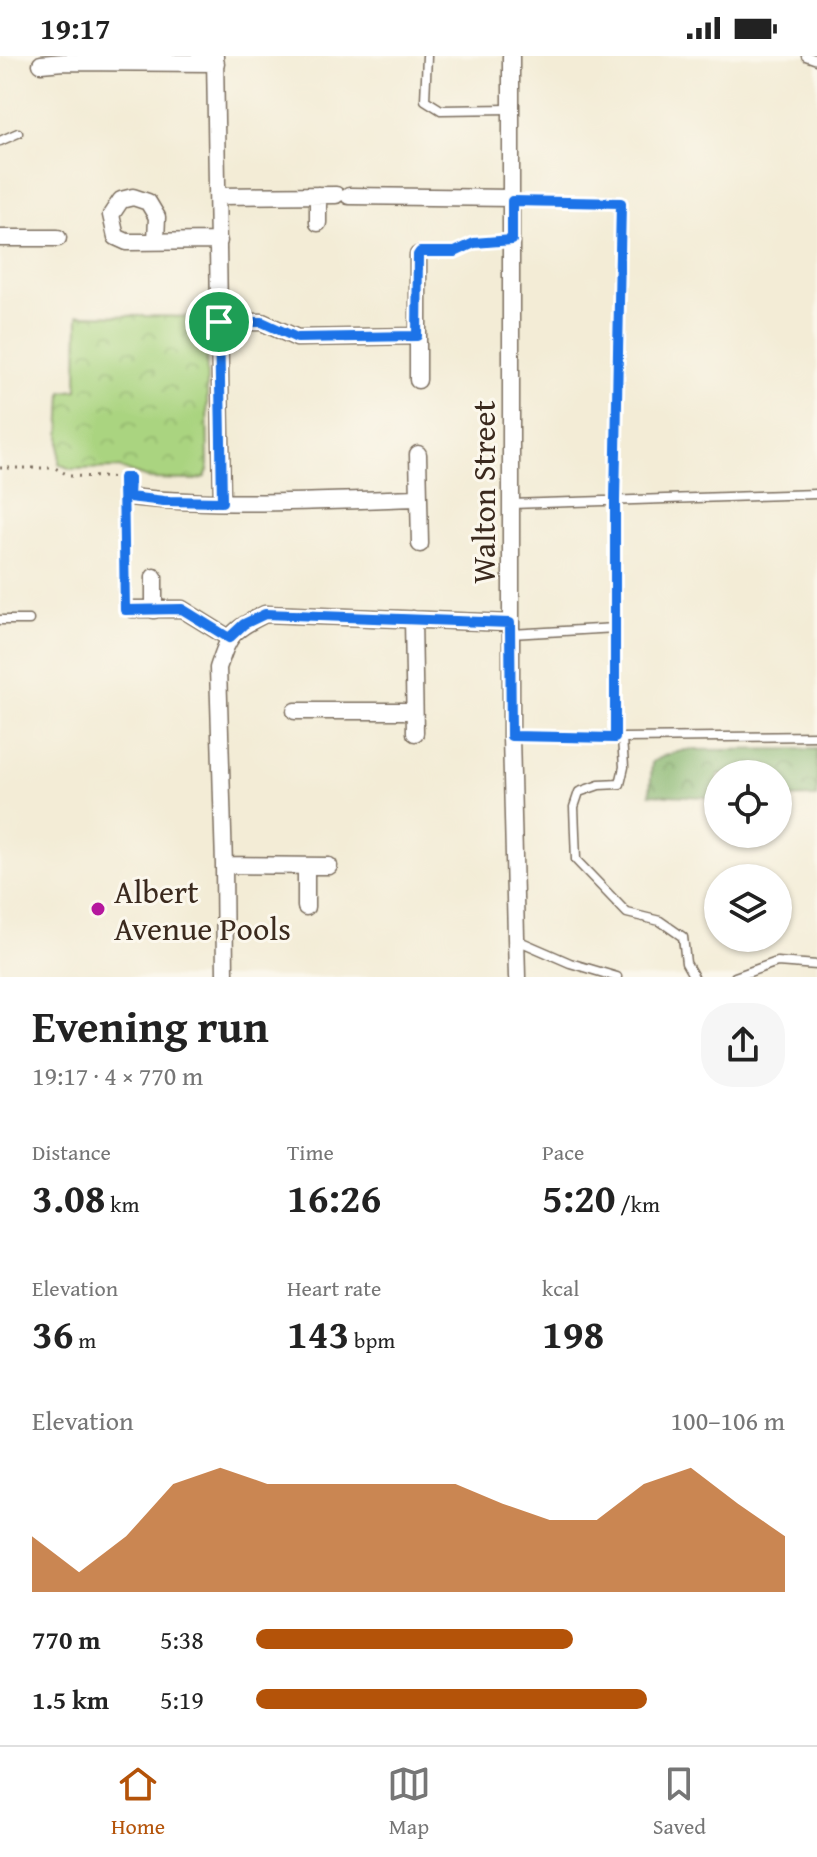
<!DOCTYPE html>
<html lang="en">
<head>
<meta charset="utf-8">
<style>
  body { margin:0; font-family:"Gentium Book Plus",serif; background:#f6f6f6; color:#222; height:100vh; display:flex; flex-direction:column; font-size:30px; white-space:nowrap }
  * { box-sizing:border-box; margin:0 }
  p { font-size:26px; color:#767676 }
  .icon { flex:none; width:44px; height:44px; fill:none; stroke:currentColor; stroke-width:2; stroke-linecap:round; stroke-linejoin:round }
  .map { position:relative; height:921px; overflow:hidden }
  .sheet { display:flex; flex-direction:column; background:#fff; flex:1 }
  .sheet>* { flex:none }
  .tools { position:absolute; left:704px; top:704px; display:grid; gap:16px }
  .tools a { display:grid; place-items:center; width:88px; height:88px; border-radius:50%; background:#fff; box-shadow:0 2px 6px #0004; font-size:40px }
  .pin { position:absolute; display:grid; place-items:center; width:68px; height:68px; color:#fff; margin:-34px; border:4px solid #fff; border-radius:50%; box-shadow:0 2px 8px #0007 }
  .round { display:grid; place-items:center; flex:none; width:84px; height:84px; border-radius:32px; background:#f6f6f6 }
  .headline { display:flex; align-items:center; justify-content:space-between; height:136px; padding:0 32px }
  h1 { font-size:44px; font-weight:800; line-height:60px }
  .metrics { display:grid; grid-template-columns:repeat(3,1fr); gap:12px; height:136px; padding:8px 32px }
  .metrics div { display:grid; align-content:center }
  .metrics b { font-size:40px; font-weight:800 }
  .metrics small { font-size:22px; font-weight:400 }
  .metrics p { font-size:22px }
  .chart { height:224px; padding:16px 32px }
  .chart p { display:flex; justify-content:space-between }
  .chart svg { width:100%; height:144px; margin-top:8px; fill:#b45309; opacity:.7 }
  ul { padding:0 32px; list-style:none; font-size:26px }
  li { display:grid; grid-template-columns:128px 96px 1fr; align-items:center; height:60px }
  li i { height:20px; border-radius:10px; background:#b45309 }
  .status { display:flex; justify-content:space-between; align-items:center; height:56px; padding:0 40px; background:#fff; direction:ltr }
  .status svg { height:22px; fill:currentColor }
  .menu { display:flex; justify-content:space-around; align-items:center; height:112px; border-top:2px solid #e0e0e0; background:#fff; font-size:22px; color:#767676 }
  .menu a { display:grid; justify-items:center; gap:4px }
  .menu .active { color:#b45309 }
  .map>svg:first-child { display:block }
  .forest { fill:url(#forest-crowns); stroke:#617046; stroke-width:2 }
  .park { fill:url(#park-crowns); stroke:#727f4f; stroke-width:2 }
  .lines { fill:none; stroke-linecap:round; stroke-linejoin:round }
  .lane-casing { stroke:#7b6e5e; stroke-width:11 }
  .street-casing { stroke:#7b6e5e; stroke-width:19 }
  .path { stroke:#7b6e5e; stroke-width:3; stroke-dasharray:2 6; stroke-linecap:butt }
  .lane { stroke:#fff; stroke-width:8 }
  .street { stroke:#fff; stroke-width:16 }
  .route-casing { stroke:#fff; stroke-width:16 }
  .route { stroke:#1a73e8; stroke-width:10 }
  .poi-dot { fill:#b5179e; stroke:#fbf7ec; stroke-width:3 }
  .labels { text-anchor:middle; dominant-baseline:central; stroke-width:6; stroke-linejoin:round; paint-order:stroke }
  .street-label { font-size:32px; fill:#3b2a1e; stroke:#fbf7ec }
  .poi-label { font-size:32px; fill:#3b2a1e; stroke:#fbf7ec; text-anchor:start }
</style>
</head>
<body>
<div class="status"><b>19:17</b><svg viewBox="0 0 49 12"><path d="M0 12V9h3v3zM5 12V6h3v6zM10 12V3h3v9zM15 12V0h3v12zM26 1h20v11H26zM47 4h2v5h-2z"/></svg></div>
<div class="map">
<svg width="817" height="921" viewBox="0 0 817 921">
  <defs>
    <pattern id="forest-crowns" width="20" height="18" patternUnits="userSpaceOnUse" patternTransform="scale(2)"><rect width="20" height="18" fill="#87b66e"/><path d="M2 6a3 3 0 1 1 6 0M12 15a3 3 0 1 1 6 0" fill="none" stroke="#70945a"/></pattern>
    <pattern id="park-crowns" width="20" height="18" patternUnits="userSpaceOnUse" patternTransform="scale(2)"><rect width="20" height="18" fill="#aad480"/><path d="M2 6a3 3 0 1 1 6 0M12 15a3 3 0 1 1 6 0" fill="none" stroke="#93b66e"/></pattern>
  </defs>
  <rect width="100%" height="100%" fill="#fbf7ec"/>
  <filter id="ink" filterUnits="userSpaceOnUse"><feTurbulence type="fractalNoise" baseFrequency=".0125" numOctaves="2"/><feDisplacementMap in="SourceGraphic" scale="16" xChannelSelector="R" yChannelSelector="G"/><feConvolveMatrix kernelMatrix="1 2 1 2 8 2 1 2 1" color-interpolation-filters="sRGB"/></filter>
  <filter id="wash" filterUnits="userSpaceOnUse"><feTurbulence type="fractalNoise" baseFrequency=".006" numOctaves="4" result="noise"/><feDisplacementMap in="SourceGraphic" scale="32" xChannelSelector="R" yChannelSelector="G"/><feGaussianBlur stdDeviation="1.8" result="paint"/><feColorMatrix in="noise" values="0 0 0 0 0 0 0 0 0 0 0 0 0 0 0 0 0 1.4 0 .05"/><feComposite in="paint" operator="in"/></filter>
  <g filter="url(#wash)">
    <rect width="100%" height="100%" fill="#f3ecd6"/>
    <!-- forest -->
    <path class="forest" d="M817,693V741L778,742V718H718V742L650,738L652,706L664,700L685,694Z"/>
    <!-- park -->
    <path class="park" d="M78,259L206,261L208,414L205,421L195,424L150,423L120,412L71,413L59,408L62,336L77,334Z"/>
  </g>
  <g filter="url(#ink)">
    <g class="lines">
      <defs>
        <path id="lane" d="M427,0L425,44L441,54L510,53
          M806,0L817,4
          M0,85L18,77
          M512,145L621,147L615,445V682
          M511,448L817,438
          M0,564H29
          M511,578L616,572
          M512,680L622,682L817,680
          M622,682L624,711L620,728L599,729L579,736L574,751L576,804L627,857L660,865L683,881L686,907L694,921
          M517,884L570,907L617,921
          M735,921L777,906L817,909"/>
        <path id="street" d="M215,0L222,446
          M511,0V680L517,921
          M41,8L63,6L216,7
          M218,140L336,139
          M349,140L512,142
          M318,167V139
          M0,182H58
          M156,185L157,161L148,146L133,141L121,144L111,159L116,181L127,186L219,185
          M219,266H262L297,282L417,280
          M418,324V199
          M418,398L420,488
          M129,441C225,451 323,445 419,442
          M154,521V554
          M132,553H182L229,582
          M413,563L415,677
          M295,655H414
          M224,809L329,810
          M306,851V811
          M225,921L224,809L218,612C230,577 231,575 265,558L510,567"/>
      </defs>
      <!-- lane casing -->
      <use href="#lane" class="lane-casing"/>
      <!-- street casing -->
      <use href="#street" class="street-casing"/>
      <!-- path -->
      <path class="path" d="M436,196H455L474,187L494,185
        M0,412H55L70,420L130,422V426
        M123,457L125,538"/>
      <!-- lane -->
      <use href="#lane" class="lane"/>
      <!-- street -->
      <use href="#street" class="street"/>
    </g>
  </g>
  <g class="lines" filter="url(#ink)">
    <defs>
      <path id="route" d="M512,145L621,147L615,445V682L511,680L510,567L265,558L244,568L229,582L182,553L125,554L123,422H130L129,441L164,445L222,446L219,266H262L297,282L417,280L418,199L420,196H455L474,187L512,184Z"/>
    </defs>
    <!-- route casing -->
    <use href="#route" class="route-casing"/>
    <!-- route -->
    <use href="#route" class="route"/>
  </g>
  <!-- markers -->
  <circle class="poi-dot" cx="98" cy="853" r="8"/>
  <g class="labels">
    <!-- street labels -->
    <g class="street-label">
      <text transform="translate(483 436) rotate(-90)">Walton Street</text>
    </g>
    <!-- poi labels -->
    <g class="poi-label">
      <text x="114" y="835">Albert<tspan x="114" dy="37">Avenue Pools</tspan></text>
    </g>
  </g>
</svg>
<div class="tools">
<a><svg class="icon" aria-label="locate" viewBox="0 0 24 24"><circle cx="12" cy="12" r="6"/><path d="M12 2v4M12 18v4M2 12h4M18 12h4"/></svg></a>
<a><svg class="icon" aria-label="layers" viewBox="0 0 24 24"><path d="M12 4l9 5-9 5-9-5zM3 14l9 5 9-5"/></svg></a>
</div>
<div class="pin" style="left:219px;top:266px;background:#1e9e55"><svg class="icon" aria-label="arrive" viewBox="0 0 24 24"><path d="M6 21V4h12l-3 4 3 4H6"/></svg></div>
</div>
<section class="sheet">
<div class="headline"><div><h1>Evening run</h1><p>19:17 · 4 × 770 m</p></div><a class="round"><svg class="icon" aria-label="share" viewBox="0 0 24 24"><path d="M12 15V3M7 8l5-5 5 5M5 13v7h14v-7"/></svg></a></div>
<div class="metrics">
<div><p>Distance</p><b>3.08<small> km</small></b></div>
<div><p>Time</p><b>16:26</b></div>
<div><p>Pace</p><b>5:20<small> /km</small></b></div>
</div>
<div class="metrics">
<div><p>Elevation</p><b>36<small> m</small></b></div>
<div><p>Heart rate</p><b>143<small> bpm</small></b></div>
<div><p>kcal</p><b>198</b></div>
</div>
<div class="chart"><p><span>Elevation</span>100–106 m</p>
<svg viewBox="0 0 160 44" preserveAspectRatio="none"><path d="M0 44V27L10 38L20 27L30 11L40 6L50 11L60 11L70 11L80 11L90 11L100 17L110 22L120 22L130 11L140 6L150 17L160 27V44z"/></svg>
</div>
<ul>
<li><b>770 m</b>5:38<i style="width:60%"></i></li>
<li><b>1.5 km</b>5:19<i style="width:74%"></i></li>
</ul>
</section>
<nav class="menu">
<a class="active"><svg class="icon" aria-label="home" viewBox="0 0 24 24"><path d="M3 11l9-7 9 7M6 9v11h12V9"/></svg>Home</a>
<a><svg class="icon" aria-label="map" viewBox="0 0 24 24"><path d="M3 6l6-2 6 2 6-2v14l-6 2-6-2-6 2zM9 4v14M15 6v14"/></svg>Map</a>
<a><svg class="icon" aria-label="saved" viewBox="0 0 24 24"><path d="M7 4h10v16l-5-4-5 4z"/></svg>Saved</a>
</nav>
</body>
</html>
